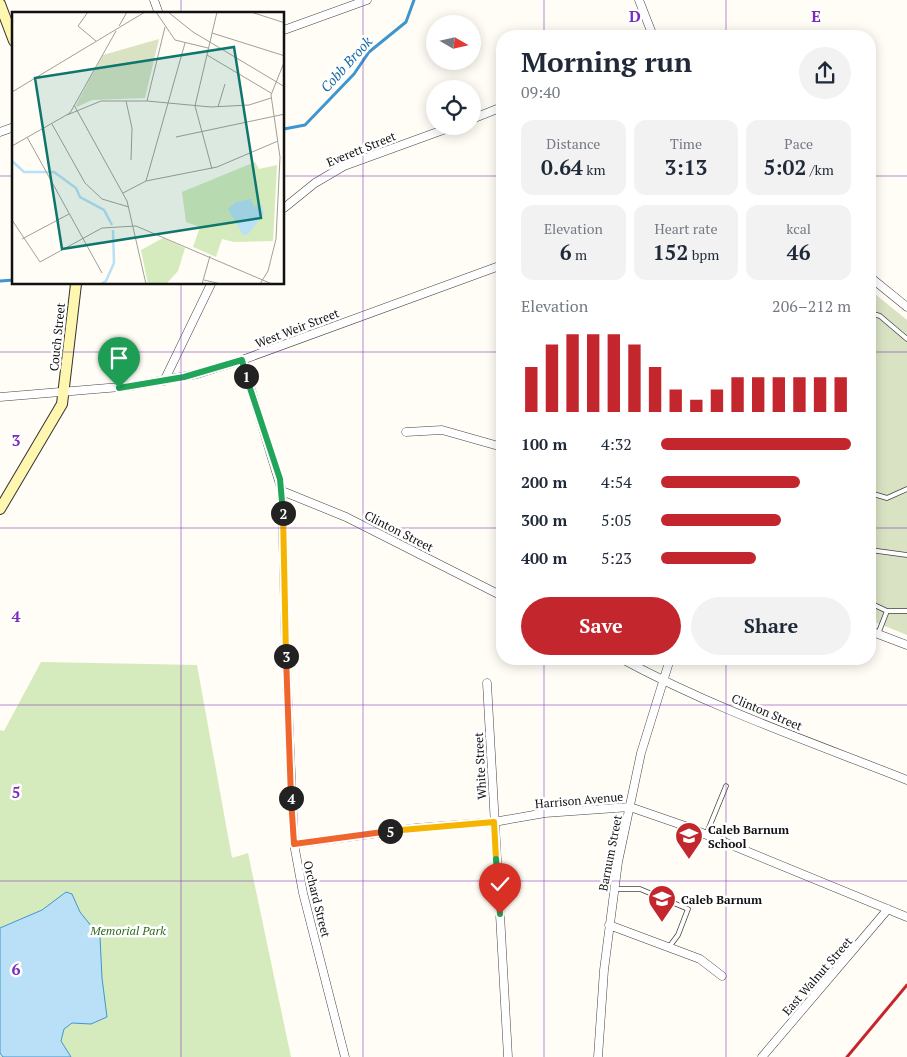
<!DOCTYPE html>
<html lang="en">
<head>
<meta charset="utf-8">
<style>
  body { margin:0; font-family:"PT Serif",serif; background:#f2f2f3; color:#1f2937; height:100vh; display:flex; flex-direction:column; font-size:19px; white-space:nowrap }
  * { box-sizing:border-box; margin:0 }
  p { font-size:16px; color:#747a83 }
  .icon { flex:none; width:28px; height:28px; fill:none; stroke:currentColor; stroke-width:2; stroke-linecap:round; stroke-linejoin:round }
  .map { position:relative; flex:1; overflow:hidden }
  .details { position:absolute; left:496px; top:30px; width:380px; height:635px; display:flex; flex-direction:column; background:#fff; border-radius:20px; box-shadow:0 2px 12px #0003 }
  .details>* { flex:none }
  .needle { width:32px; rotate:99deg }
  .controls { position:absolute; left:426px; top:15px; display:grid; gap:10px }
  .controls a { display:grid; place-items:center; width:55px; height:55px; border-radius:50%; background:#fff; box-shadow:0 2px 12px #0003; font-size:25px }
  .pin { position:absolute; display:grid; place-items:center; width:42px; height:42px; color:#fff; margin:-51px -21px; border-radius:50% 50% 50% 0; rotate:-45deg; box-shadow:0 0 5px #0007 }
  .pin .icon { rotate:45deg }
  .km { position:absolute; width:25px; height:25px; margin:-12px; border-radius:50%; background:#222; color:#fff; font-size:14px; line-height:25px; text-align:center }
  .round { display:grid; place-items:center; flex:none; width:52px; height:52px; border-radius:26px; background:#f2f2f3 }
  .overview { display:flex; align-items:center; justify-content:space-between; height:85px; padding:0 25px }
  h1 { font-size:28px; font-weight:700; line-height:38px }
  .figures { display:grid; grid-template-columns:repeat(3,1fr); gap:8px; height:85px; padding:5px 25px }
  .figures div { display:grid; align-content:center; border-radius:12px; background:#f2f2f3; text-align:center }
  .figures b { font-size:21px; font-weight:700 }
  .figures small { font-size:14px; font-weight:400 }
  .figures p { font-size:14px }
  .chart { height:140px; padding:10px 25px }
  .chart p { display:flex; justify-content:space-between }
  .chart svg { width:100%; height:90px; margin-top:5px; stroke:#c4262e; stroke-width:6 }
  .action { display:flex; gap:10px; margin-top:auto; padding:10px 25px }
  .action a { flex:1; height:58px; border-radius:30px; background:#c4262e; color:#fff; font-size:20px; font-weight:700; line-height:58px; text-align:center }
  .action a+a { background:#f2f2f3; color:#1f2937 }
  ul { padding:0 25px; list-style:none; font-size:16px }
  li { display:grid; grid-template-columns:80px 60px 1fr; align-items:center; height:38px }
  li i { height:12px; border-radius:6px; background:#c4262e }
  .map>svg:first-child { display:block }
  .green { fill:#d5ebbd }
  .cemetery { fill:#d9e3c4 }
  .water { fill:#b9e0f7; stroke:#3f96cf }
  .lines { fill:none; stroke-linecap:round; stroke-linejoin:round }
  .stream { stroke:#3f96cf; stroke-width:3 }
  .lane-casing { stroke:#444; stroke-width:5.5 }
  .street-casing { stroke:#444; stroke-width:9 }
  .secondary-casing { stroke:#333; stroke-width:12 }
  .lane { stroke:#fff; stroke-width:4 }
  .street { stroke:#fff; stroke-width:8 }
  .secondary { stroke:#fff6b0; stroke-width:10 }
  .rail { stroke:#c4262e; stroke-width:3 }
  .split-1-casing { stroke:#fff; stroke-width:10 }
  .split-2-casing { stroke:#fff; stroke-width:10 }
  .split-3-casing { stroke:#fff; stroke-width:10 }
  .split-4-casing { stroke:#fff; stroke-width:10 }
  .split-5-casing { stroke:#fff; stroke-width:10 }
  .split-6-casing { stroke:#fff; stroke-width:10 }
  .split-7-casing { stroke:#fff; stroke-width:10 }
  .split-1 { stroke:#22a559; stroke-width:6 }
  .split-2 { stroke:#22a559; stroke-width:6 }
  .split-3 { stroke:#f5b400; stroke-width:6 }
  .split-4 { stroke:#f0652b; stroke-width:6 }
  .split-5 { stroke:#f0652b; stroke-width:6 }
  .split-6 { stroke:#f5b400; stroke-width:6 }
  .split-7 { stroke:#22a559; stroke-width:6 }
  .grid { fill:none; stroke:#7b2cbf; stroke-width:1; stroke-opacity:0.55 }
  .labels { text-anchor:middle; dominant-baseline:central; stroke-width:5; stroke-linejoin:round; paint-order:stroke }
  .street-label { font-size:12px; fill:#111; stroke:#fff }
  .poi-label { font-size:12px; font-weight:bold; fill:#111; stroke:#fff; text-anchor:start }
  .park-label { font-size:12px; font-style:italic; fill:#2f6b1f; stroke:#fff }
  .water-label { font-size:14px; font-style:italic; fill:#1768a6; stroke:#fff }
  .inset-river { fill:none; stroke:#b9e0f7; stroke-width:2.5 }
  .inset-road { fill:none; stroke:#a09f9a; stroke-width:1 }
  .view { fill:#0f766e; fill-opacity:0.15; stroke:#0f766e; stroke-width:2.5 }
  .inset-edge { fill:none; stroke:#111; stroke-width:2.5 }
  .grid-label { font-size:16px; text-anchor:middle; font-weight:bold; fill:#7b2cbf; stroke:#fff; stroke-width:5; stroke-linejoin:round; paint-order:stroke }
</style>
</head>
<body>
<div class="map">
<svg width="907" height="1057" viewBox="0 0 907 1057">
  <rect width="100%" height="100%" fill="#fffdf5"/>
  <!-- green -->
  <path class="green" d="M41,662L197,665L232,858L248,853L291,1057H0V730L4,731Z"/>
  <!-- cemetery -->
  <path class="cemetery" d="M870,290L907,320V635L870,620Z"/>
  <!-- water -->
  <path class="water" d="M66,892L72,894L80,912L100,937L102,978L107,1017L91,1024L72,1023L64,1029L61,1041L71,1057H3L0,1053V928L42,910Z"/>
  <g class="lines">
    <!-- stream -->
    <path class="stream" d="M284,129L305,125L354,74L369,52L406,22L414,0
      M0,281L14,280"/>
    <defs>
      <path id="lane" d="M870,313L880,316L907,339
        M870,493L887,498L907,489
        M870,550L907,555
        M870,603L887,611H907
        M878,634L887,611
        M706,835L726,786
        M615,889H640L688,909L678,935L669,947"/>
      <path id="street" d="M154,0L159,14
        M639,0L653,36
        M284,30L367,0
        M472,119L502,107
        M0,132L14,127
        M284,208L315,183L344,166L454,126
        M870,277L907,307
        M242,360L282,491L286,660L294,844L303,893L345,1057
        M164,381L211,284
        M0,397L132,386L197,374L242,360L502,265
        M406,432L442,430L502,447
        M282,491L346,517L502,596
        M870,631L907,645
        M622,659C712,708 811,742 907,780
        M487,683L508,1057
        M294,844L417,828L494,822L545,813L630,807L685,826L907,917
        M609,925L700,959L722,976
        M598,1057L604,970L618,862L641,753L670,659
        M762,1057L888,909"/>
      <path id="secondary" d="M0,4L14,41
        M0,509L62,404L76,284"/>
    </defs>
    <!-- lane casing -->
    <use href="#lane" class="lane-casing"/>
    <!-- street casing -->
    <use href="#street" class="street-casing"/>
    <!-- secondary casing -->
    <use href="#secondary" class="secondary-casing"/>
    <!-- lane -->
    <use href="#lane" class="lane"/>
    <!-- street -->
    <use href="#street" class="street"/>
    <!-- secondary -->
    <use href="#secondary" class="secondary"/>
    <!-- rail -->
    <path class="rail" d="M847,1057L907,985"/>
  </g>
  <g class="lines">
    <defs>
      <path id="split-1" d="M119,388L184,377L242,360L246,376"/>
      <path id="split-2" d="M246,376L280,479L283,513"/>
      <path id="split-3" d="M283,513L286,656"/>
      <path id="split-4" d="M286,656L291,798"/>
      <path id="split-5" d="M291,798L294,844L390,831"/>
      <path id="split-6" d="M390,831L494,822L496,859"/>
      <path id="split-7" d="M496,859L500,914"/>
    </defs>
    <!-- split-1 casing -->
    <use href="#split-1" class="split-1-casing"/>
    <!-- split-2 casing -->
    <use href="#split-2" class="split-2-casing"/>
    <!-- split-3 casing -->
    <use href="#split-3" class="split-3-casing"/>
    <!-- split-4 casing -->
    <use href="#split-4" class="split-4-casing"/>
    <!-- split-5 casing -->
    <use href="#split-5" class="split-5-casing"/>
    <!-- split-6 casing -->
    <use href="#split-6" class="split-6-casing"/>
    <!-- split-7 casing -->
    <use href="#split-7" class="split-7-casing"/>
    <!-- split-1 -->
    <use href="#split-1" class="split-1"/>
    <!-- split-2 -->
    <use href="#split-2" class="split-2"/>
    <!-- split-3 -->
    <use href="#split-3" class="split-3"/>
    <!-- split-4 -->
    <use href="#split-4" class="split-4"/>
    <!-- split-5 -->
    <use href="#split-5" class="split-5"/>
    <!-- split-6 -->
    <use href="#split-6" class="split-6"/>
    <!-- split-7 -->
    <use href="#split-7" class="split-7"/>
  </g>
  <!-- grid -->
  <path class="grid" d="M181,0V14M363,0V1057M544,0V36M726,0V36M0,176H14M284,176H502M870,176H907M181,284V1057M0,352H502M870,352H907M0,528H502M870,528H907M544,659V1057M726,659V1057M0,705H907M0,881H907"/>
  <!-- icons -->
  <defs>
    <symbol id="school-pin" viewBox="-11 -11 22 30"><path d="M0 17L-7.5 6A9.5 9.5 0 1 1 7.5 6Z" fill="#c4262e" stroke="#fff"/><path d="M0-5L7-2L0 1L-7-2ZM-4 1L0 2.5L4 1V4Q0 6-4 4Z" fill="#fff"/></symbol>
  </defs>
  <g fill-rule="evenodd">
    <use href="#school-pin" x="673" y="820" width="32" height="43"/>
    <use href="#school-pin" x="646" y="883" width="32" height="43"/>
  </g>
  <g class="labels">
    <!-- street labels -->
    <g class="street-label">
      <text transform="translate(361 149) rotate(-22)">Everett Street</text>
      <text transform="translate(297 328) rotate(-21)">West Weir Street</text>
      <text transform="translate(57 337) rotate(-84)">Couch Street</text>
      <text transform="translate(399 531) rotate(27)">Clinton Street</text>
      <text transform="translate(767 712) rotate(23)">Clinton Street</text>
      <text transform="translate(480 766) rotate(-93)">White Street</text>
      <text transform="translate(579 800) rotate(-5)">Harrison Avenue</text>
      <text transform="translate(610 853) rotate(-79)">Barnum Street</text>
      <text transform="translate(317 899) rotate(76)">Orchard Street</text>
      <text transform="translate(817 976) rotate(-49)">East Walnut Street</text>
    </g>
    <!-- poi labels -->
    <g class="poi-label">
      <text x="708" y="829">Caleb Barnum<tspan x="708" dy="14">School</tspan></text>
      <text x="681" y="899">Caleb Barnum</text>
    </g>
    <!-- park labels -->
    <g class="park-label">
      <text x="128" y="930">Memorial Park</text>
    </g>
    <!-- water labels -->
    <g class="water-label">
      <text transform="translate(346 64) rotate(-48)">Cobb Brook</text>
    </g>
  </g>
  <!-- overview -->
  <g transform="translate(12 12)">
    <rect width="272" height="272" fill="#fffdf5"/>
    <path d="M243,150L247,157L265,153L261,229L222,230L210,227L204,245L181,235L188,215L174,210L170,180ZM151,226L173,236L166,259L154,272H136L129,238Z" fill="#d5ebbd"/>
    <path d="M147,27L133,86L80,88L65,95L64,93L91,43Z" fill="#d9e3c4"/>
    <path d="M239,187L242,195L250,193L252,202L236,222L231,223L216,197L224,190Z" fill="#b9e0f7"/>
    <path class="inset-river" d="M0,149L12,160H42L64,176L68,185L92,198L100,213M89,272L94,269L102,251L101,218"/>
    <path class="inset-road" d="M76,0L66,14L84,29M144,0L163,28L196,36M156,0L181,20L273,75M239,0L273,11M107,14L115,0M200,21L273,44M195,43L259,81M0,80L133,0M114,89L120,116L119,148M135,89L153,15M62,93L115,189L134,272M206,95L213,72M55,103L89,89H135L199,95L237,93L259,86M40,112L73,171L90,187L117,195M15,125L90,261M164,125L273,102M0,134L58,101L104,19M200,157L183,94L205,0M134,169L173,31M111,181L134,169L205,155L266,129M0,208L28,250L90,216L124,214L260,272M10,227L57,202M192,268L209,272M190,272L198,244M248,272L256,259L264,227L268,145L259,83L273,48"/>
    <path class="view" d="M222,35L249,206L50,237L23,66Z"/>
    <rect width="272" height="272" class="inset-edge"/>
  </g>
  <g class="grid-label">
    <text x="635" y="22">D</text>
    <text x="816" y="22">E</text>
    <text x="16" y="446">3</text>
    <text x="16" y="622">4</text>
    <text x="16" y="798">5</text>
    <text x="16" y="975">6</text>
  </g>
</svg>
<div class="controls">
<a><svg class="needle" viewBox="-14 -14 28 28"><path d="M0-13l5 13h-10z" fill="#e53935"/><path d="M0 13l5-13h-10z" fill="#747a83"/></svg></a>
<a><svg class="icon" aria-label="locate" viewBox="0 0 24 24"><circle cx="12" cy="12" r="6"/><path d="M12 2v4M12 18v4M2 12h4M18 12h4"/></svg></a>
</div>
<div class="pin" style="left:119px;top:388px;background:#1e9e55"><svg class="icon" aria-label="arrive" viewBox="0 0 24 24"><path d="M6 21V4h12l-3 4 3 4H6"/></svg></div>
<div class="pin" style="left:500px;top:914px;background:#d93025"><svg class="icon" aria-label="check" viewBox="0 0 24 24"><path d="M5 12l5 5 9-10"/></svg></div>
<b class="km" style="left:246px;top:376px">1</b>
<b class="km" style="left:283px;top:513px">2</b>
<b class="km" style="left:286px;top:656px">3</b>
<b class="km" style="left:291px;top:798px">4</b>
<b class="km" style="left:390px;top:831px">5</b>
<section class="details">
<div class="overview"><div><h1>Morning run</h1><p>09:40</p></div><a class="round"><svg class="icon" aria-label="share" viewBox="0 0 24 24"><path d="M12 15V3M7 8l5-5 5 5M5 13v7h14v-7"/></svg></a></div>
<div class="figures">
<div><p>Distance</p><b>0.64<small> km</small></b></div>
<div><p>Time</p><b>3:13</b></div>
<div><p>Pace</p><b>5:02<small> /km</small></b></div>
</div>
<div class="figures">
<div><p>Elevation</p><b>6<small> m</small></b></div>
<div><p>Heart rate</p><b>152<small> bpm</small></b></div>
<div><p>kcal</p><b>46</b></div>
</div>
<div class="chart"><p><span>Elevation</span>206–212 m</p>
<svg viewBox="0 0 160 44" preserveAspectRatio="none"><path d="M5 44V22M15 44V11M25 44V6M35 44V6M45 44V6M55 44V11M65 44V22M75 44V33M85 44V38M95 44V33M105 44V27M115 44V27M125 44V27M135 44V27M145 44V27M155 44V27"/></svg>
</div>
<ul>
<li><b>100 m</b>4:32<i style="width:100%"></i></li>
<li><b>200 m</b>4:54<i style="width:73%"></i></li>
<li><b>300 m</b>5:05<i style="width:63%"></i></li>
<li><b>400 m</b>5:23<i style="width:50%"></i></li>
</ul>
<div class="action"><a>Save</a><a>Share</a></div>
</section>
</div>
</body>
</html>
